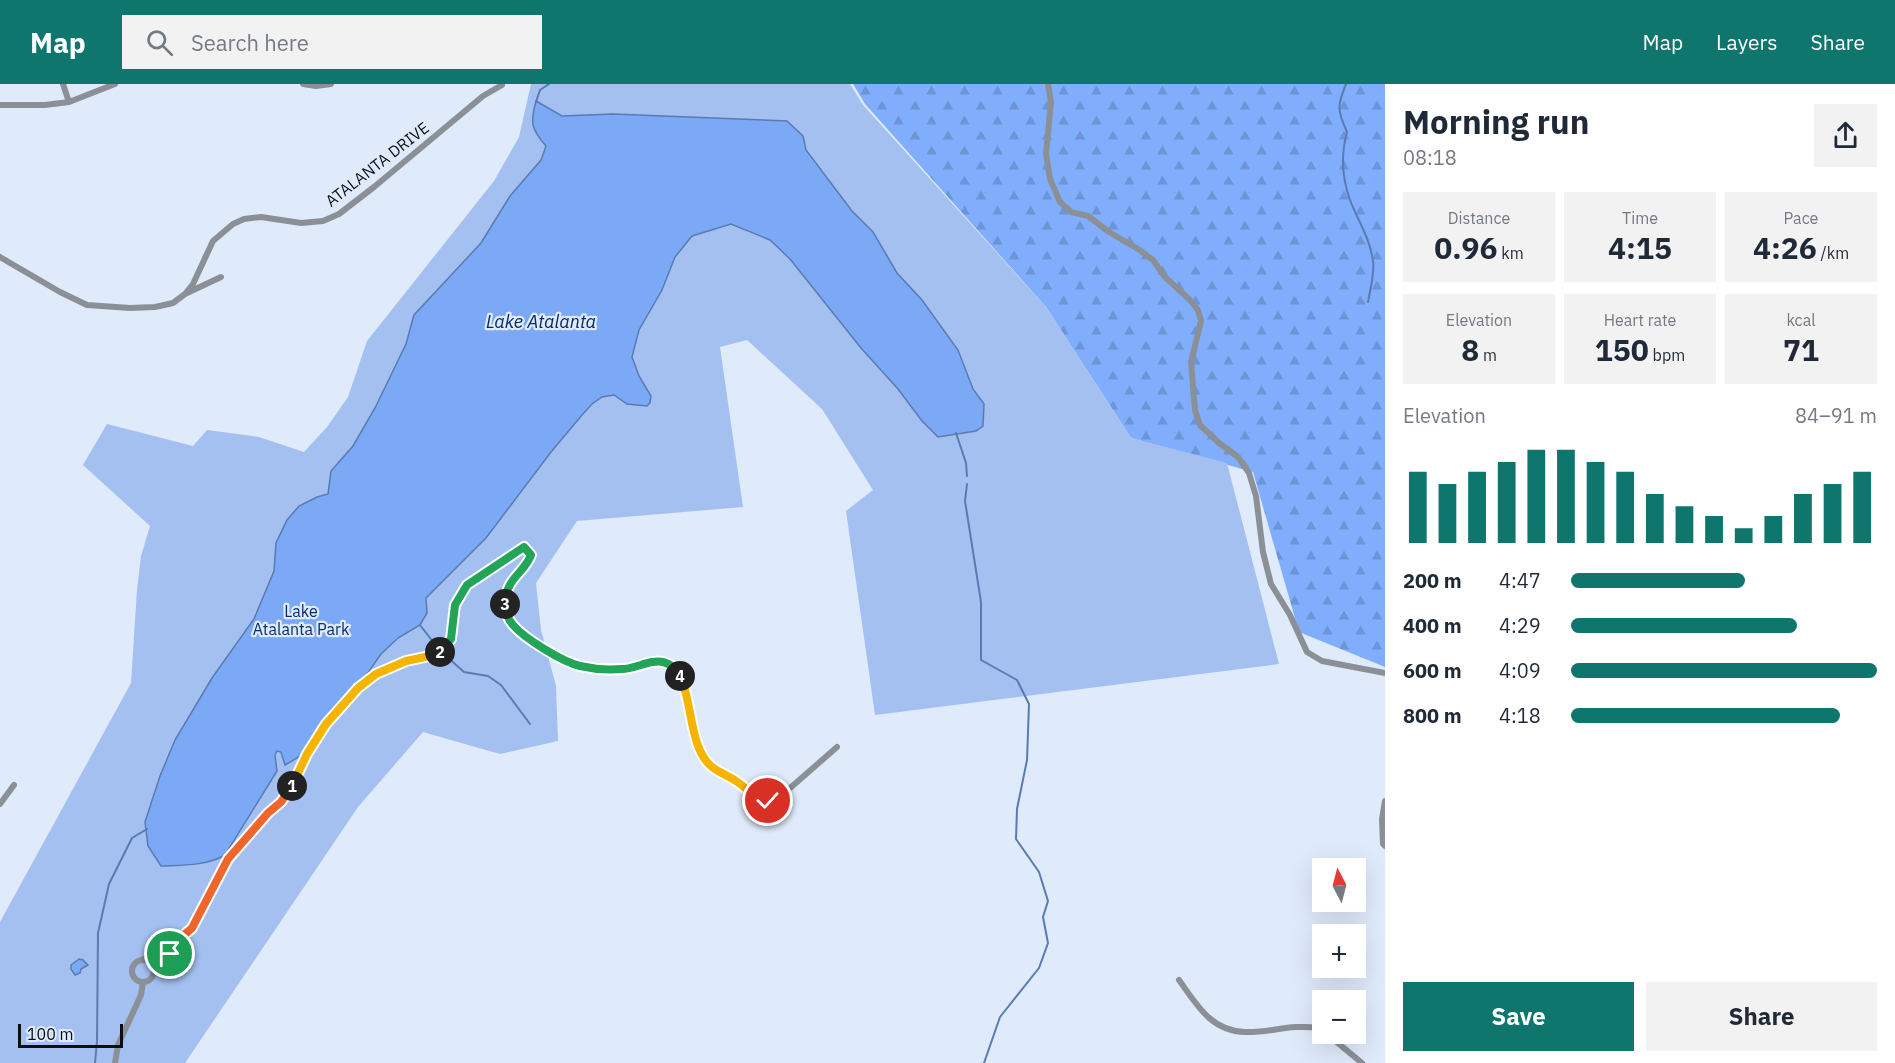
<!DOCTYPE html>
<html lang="en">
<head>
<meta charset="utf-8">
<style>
  body { margin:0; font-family:"IBM Plex Sans",sans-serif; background:#f2f2f3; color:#1f2937; height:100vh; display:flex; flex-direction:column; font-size:22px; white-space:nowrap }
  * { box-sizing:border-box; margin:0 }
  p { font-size:20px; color:#747a83 }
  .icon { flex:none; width:33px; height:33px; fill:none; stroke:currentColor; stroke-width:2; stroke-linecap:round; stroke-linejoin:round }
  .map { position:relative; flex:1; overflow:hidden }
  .details { display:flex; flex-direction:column; background:#fff; width:510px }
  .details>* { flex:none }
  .needle { width:39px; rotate:353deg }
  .controls { position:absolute; left:1312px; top:774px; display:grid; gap:12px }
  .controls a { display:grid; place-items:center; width:54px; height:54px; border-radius:0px; background:#fff; box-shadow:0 6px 24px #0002; font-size:30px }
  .scale { position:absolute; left:18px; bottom:15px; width:105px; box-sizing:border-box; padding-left:6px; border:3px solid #0b0f14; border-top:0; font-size:16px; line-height:21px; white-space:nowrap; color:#0b0f14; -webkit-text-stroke:4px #dfeafb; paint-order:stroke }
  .pin { position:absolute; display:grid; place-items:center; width:51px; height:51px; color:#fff; margin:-26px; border:3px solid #fff; border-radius:50%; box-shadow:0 2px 6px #0007 }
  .km { position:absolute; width:30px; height:30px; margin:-15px; border-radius:50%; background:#222; color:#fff; font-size:16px; line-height:30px; text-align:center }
  .round { display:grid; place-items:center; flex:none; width:63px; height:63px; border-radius:0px; background:#f2f2f3 }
  .overview { display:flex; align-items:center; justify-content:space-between; height:102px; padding:0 18px }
  h1 { font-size:33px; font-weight:800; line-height:45px }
  .figures { display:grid; grid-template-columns:repeat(3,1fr); gap:9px; height:102px; padding:6px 18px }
  .figures div { display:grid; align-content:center; border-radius:0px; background:#f2f2f3; text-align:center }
  .figures b { font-size:30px; font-weight:800 }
  .figures small { font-size:16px; font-weight:400 }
  .figures p { font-size:16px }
  .chart { height:168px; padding:12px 18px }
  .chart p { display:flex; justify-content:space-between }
  .chart svg { width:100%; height:108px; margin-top:6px; stroke:#0f766e; stroke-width:6 }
  .primary-button { display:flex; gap:12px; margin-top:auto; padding:12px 18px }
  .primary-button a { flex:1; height:69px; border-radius:0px; background:#0f766e; color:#fff; font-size:24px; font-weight:800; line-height:69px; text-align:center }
  .primary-button a+a { background:#f2f2f3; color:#1f2937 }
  ul { padding:0 18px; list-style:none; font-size:20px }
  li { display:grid; grid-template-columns:96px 72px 1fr; align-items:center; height:45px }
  li i { height:15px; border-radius:8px; background:#0f766e }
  header { display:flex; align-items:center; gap:36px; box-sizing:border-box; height:84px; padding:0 30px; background:#0f766e; color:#fff }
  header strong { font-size:28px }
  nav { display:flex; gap:33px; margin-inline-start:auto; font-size:21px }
  .search { width:420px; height:54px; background:#f2f2f3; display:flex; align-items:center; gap:15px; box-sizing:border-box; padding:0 21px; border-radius:0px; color:#747a83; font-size:22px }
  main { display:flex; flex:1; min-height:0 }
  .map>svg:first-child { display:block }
  .forest { fill:url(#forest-firs) }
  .green { fill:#a3c0f0 }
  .water { fill:#7ba9f6; stroke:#597bb2; stroke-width:1.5 }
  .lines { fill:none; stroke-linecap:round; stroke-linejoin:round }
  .stream { stroke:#597bb2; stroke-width:2 }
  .minor { stroke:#8b9097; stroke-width:6 }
  .split-1-casing { stroke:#fff; stroke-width:12 }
  .split-2-casing { stroke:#fff; stroke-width:12 }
  .split-3-casing { stroke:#fff; stroke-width:12 }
  .split-4-casing { stroke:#fff; stroke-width:12 }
  .split-5-casing { stroke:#fff; stroke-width:12 }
  .split-1 { stroke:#f0652b; stroke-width:8 }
  .split-2 { stroke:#f5b400; stroke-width:8 }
  .split-3 { stroke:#22a559; stroke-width:8 }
  .split-4 { stroke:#22a559; stroke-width:8 }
  .split-5 { stroke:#f5b400; stroke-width:8 }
  .labels { text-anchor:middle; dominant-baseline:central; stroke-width:4.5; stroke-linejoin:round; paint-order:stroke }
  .street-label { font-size:16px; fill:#0b0f14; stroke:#dfeafb }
  .park-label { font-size:16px; fill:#052d6f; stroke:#dfeafb }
  .water-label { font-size:18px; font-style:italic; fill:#02296a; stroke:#dfeafb }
</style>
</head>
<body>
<header>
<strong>Map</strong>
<div class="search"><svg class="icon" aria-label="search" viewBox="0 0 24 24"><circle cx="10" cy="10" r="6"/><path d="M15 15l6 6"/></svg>Search here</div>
<nav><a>Map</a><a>Layers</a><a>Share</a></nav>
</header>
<main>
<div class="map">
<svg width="1385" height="979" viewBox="0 0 1385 979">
  <defs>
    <pattern id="forest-firs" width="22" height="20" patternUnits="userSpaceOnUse" patternTransform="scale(1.5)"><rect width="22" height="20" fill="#80aefc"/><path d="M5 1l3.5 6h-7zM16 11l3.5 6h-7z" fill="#6d94d7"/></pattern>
  </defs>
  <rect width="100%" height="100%" fill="#dfeafb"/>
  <!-- forest -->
  <path class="forest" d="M853,0H1385V583L1299,548L1253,388L1131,354L1046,223L865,20Z"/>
  <!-- green -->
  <path class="green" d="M531,0H850L863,21L1046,223L1131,354L1227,379L1279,580L875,631L846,427L873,406L822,325L747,256L720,263L743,423L577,437L536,499L541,546L556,602L558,657L500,670L423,648L358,723L185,979H0V838L131,599L137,506L141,472L150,442L83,381L107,340L193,362L207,346L259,353L304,368L327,343L348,313L367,257L494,97L519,53Z"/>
  <!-- water -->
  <path class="water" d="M536,17L562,32L613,30L787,37L803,52L806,66L852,127L873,148L897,189L922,216L958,266L973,305L984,320L983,342L976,347L938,353L922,337L898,305L861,264L790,175L770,156L731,140L692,152L675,173L662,206L639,246L632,273L639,292L651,312L650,319L647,322L627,320L614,311L602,313L592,320L582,331L551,368L486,454L426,514L427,529L420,541L398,554L381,570L358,603L332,625L302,671L285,681L281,668L277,667L275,671L277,687L225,771C206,782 183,781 161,782L148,762L145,738L160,692L175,656L212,594L254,535L274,487L276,459L287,436L299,422L317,413L328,410L331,387L353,362L375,324L406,260L414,231L481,159L510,112L541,76L546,62C531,45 530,39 536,17Z
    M79,875L83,876L88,881L81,885L80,889L75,891L71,885V881Z"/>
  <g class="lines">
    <!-- stream -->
    <path class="stream" d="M1346,0C1337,22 1337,26 1347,48C1341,70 1342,94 1350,116C1358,137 1370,154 1373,177C1375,189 1370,206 1368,218
      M536,18L540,6L549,0
      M956,349L966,379L967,392
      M967,400L965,417L981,518V576L1017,596L1029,620L1027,676L1017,725L1016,755L1039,788L1048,817L1043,833L1048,859L1039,884L1000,933L984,979
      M420,541L437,563
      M445,571L464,588L488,592L501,601L530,640
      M95,979L97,957L98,849L109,800L132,754L147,745"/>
    <!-- minor -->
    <path class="minor" d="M63,0L69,18
      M303,0L316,2L331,0
      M1048,0L1051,18L1046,70L1050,95L1060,118L1071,128L1088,132L1109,148L1138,165L1153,176L1165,193L1190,216L1198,226L1201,237L1191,278L1195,326L1200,341L1219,359L1238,373L1249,389L1256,412L1263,468L1271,500L1290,531L1307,568L1322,577L1385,589
      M0,21H45L69,18L115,0
      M0,173L60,208L87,221L130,224L155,223L173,219L185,210L221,193
      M185,210L193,200L213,157L233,140L244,135L261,133L301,139L323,137L339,130L374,103L483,12L502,1
      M1385,717L1382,735L1383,760L1385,762
      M0,720L14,701
      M132 887a11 11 0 1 1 22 0a11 11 0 1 1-22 0Z
      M142,876L176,858L192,844L228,775L268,729L281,718L295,697L307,670L326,640L341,622L359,604L376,590L406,577L440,568L451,555L455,521L467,502L524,463L531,471C526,486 507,495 505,513C504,531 512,540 525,551C541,564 561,578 581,582C593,584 609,586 622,585C640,585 663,568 678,587C698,612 686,656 710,681C718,688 728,692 737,698C748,705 754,714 767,717L789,705L837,663
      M154,890L170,870L176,859
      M1179,896C1197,921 1211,947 1245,948C1262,949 1279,944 1296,943C1306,943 1315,942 1323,947
      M1327,950L1362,979
      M115,979L118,961L141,911L143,898"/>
  </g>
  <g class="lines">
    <defs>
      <path id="split-1" d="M170,870L176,858L192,844L228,775L268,729L281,718L292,702"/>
      <path id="split-2" d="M292,702L307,670L326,640L358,604L376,590L406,577L425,573L440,568"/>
      <path id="split-3" d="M440,568L451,555L455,521L467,501L524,463L531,471C524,490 506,493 505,520"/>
      <path id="split-4" d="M505,520C505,527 508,535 513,541C525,555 563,578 580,582C593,585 610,586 622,585C635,585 651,575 663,578C671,580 677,585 680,592"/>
      <path id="split-5" d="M680,592C693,619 689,664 712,683C720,689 729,692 736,697C748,705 754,714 768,717"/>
    </defs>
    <!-- split-1 casing -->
    <use href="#split-1" class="split-1-casing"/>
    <!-- split-2 casing -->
    <use href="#split-2" class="split-2-casing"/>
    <!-- split-3 casing -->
    <use href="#split-3" class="split-3-casing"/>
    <!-- split-4 casing -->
    <use href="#split-4" class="split-4-casing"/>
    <!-- split-5 casing -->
    <use href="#split-5" class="split-5-casing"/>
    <!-- split-1 -->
    <use href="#split-1" class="split-1"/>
    <!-- split-2 -->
    <use href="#split-2" class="split-2"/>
    <!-- split-3 -->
    <use href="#split-3" class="split-3"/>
    <!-- split-4 -->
    <use href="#split-4" class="split-4"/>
    <!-- split-5 -->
    <use href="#split-5" class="split-5"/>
  </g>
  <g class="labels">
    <!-- street labels -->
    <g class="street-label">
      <text transform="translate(377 80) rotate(-38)">ATALANTA DRIVE</text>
    </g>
    <!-- park labels -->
    <g class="park-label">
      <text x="301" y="527">Lake<tspan x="301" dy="18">Atalanta Park</tspan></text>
    </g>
    <!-- water labels -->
    <g class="water-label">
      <text x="541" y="237">Lake Atalanta</text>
    </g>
  </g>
</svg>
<div class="controls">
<a><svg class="needle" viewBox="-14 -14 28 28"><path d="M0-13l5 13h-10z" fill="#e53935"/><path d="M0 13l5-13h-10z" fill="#747a83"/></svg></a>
<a>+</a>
<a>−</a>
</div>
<div class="scale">100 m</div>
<div class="pin" style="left:170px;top:870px;background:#1e9e55"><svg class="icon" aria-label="arrive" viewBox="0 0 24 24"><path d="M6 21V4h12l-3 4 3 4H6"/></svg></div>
<div class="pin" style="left:768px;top:717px;background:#d93025"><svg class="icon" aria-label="check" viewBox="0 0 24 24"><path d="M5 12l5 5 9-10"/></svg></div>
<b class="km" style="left:292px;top:702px">1</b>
<b class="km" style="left:440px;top:568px">2</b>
<b class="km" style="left:505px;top:520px">3</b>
<b class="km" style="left:680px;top:592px">4</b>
</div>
<section class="details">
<div class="overview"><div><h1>Morning run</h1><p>08:18</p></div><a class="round"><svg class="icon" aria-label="share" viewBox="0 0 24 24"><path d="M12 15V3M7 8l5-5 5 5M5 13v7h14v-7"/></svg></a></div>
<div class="figures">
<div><p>Distance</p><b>0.96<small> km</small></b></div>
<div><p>Time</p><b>4:15</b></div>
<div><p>Pace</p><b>4:26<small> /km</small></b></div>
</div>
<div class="figures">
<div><p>Elevation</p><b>8<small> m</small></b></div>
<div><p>Heart rate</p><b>150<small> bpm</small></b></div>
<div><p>kcal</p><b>71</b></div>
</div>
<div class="chart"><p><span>Elevation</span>84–91 m</p>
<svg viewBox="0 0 160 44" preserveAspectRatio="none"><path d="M5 44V15M15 44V20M25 44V15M35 44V11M45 44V6M55 44V6M65 44V11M75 44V15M85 44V24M95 44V29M105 44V33M115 44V38M125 44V33M135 44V24M145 44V20M155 44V15"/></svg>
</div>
<ul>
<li><b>200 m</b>4:47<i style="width:57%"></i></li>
<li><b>400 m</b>4:29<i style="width:74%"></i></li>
<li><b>600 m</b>4:09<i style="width:100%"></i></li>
<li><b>800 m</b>4:18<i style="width:88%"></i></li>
</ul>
<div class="primary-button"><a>Save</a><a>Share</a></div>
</section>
</main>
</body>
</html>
